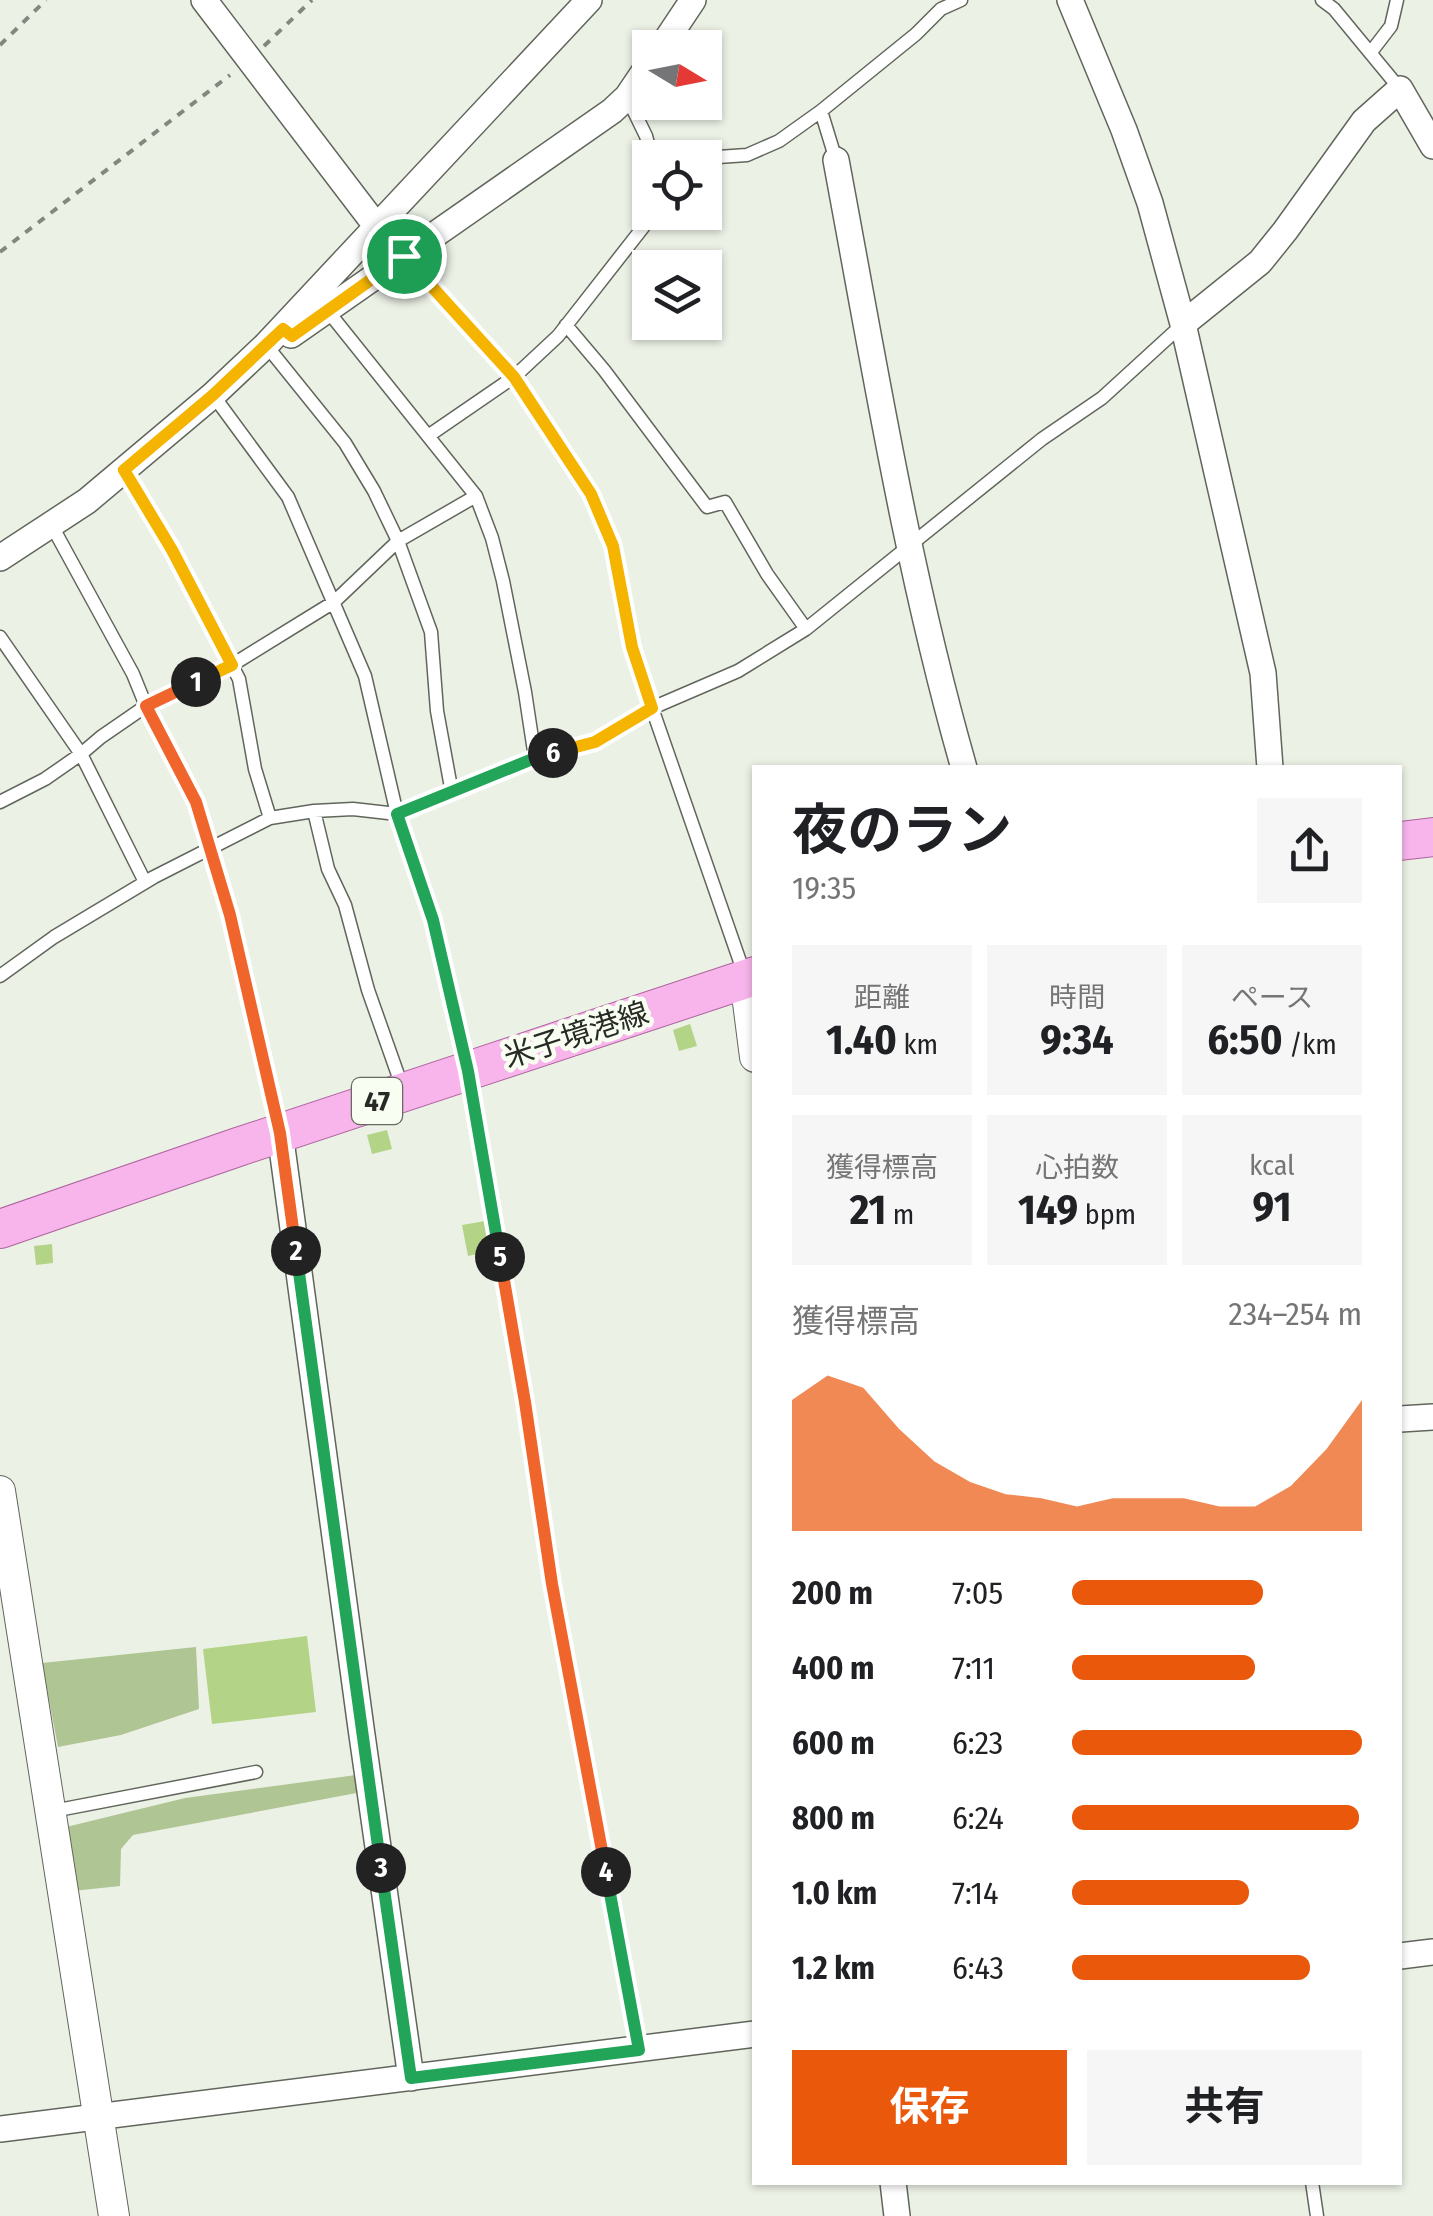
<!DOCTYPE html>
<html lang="ja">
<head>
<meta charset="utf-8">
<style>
  body { margin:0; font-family:"Fira Sans Condensed","Noto Sans JP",sans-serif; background:#f6f6f6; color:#202124; height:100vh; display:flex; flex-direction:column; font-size:38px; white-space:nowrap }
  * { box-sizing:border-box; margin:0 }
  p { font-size:32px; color:#757577 }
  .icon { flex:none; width:55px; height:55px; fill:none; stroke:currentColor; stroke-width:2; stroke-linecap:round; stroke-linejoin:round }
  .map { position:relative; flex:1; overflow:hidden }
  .sheet { position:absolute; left:752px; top:765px; width:650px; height:1420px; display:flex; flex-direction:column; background:#fff; border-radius:0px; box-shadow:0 2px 8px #0004 }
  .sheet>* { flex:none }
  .needle { width:65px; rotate:100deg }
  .controls { position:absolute; left:632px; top:30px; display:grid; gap:20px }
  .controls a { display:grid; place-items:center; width:90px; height:90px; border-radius:0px; background:#fff; box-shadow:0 2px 8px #0004; font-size:50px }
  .pin { position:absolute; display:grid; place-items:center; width:85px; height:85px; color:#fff; margin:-42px; border:5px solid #fff; border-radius:50%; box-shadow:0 2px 10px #0007 }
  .km { position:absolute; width:50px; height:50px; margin:-25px; border-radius:50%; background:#222; color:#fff; font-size:28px; line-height:50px; text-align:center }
  .round { display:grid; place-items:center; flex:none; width:105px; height:105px; border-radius:0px; background:#f6f6f6 }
  .headline { display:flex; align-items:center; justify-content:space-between; height:170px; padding:0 40px }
  h1 { font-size:55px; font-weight:700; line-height:75px }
  .stats { display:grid; grid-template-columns:repeat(3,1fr); gap:15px; height:170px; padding:10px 40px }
  .stats div { display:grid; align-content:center; border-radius:0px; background:#f6f6f6; text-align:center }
  .stats b { font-size:42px; font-weight:700 }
  .stats small { font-size:28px; font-weight:400 }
  .stats p { font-size:28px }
  .chart { height:280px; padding:20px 40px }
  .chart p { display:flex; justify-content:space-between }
  .chart svg { width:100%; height:180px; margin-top:10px; fill:#ea580c; opacity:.7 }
  .action { display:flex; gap:20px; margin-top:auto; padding:20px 40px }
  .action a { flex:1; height:115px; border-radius:0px; background:#ea580c; color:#fff; font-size:40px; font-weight:700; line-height:115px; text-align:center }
  .action a+a { background:#f6f6f6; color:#202124 }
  ul { padding:0 40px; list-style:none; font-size:32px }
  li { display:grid; grid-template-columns:160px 120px 1fr; align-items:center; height:75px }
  li i { height:25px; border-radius:12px; background:#ea580c }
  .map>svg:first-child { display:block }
  .green { fill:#b0c594 }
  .building { fill:#b3d387 }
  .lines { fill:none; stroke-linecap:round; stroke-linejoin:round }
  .service-casing { stroke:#61665c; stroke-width:15 }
  .minor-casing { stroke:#61665c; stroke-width:28 }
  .tertiary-casing { stroke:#61665c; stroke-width:32 }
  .primary-casing { stroke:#ad649d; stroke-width:40 }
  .path { stroke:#84877f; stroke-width:4; stroke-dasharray:8 8; stroke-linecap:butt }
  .service { stroke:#fff; stroke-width:12 }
  .minor { stroke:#fff; stroke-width:25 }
  .tertiary { stroke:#fff; stroke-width:30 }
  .primary { stroke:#f8b5eb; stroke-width:38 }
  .split-1-casing { stroke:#fff; stroke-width:20 }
  .split-2-casing { stroke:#fff; stroke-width:20 }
  .split-3-casing { stroke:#fff; stroke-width:20 }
  .split-4-casing { stroke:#fff; stroke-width:20 }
  .split-5-casing { stroke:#fff; stroke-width:20 }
  .split-6-casing { stroke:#fff; stroke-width:20 }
  .split-7-casing { stroke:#fff; stroke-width:20 }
  .split-1 { stroke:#f5b400; stroke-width:12 }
  .split-2 { stroke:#f0652b; stroke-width:12 }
  .split-3 { stroke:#22a559; stroke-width:12 }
  .split-4 { stroke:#22a559; stroke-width:12 }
  .split-5 { stroke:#f0652b; stroke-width:12 }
  .split-6 { stroke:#22a559; stroke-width:12 }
  .split-7 { stroke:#f5b400; stroke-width:12 }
  .labels { text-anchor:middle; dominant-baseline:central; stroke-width:9; stroke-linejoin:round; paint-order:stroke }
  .shield { fill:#f9fef3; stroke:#676a63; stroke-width:2.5 }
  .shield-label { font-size:28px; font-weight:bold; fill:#282a25 }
  .street-label { font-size:30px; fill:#282a25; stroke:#f9fef3 }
</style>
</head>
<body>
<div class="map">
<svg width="1433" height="2216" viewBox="0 0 1433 2216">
  <rect width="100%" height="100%" fill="#ecf1e6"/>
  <!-- green -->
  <path class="green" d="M196,1647L199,1709L121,1735L58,1747L42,1663Z
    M356,1775L362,1792L133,1835L121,1849L120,1886L73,1891L62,1828L185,1798Z"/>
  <!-- building -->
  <path class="building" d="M690,1024L697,1046L679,1051L673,1030Z
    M387,1130L392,1149L372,1154L367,1135Z
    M485,1221L491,1251L468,1256L462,1225Z
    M52,1244L53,1263L36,1265L34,1246Z
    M307,1636L316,1712L212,1724L203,1649Z"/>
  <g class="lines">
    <defs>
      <path id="service" d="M1322,0L1334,9L1400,89
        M1371,52L1391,26L1397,0
        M627,97L646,136L652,158
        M821,111L916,34L941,9L961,0
        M705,168L718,157L747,155L779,141L821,111L836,160
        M377,227L514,377L591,494L613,546L632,647L652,708L745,976
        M327,310L476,496L492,538L503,581L525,692L535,758
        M566,325L604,370L707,507L725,502L767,574L806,629
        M213,395L288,497L365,676L397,814L433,921L467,1069
        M428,436L514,377L558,336L655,212
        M125,470L171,550L239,679L255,769L270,818
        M52,526L133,674L146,706L196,803L230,915L279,1128
        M0,637L81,754L45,779L0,802
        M452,793L437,711L431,632L398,541L476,496
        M314,811L328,869L345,905L368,990L403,1089
        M145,882L81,754L101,737L146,706L232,665L334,602L398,541L374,491L345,443L266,345
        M0,976L54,937L154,877L270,818L314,811L353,809L397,814L535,758L595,742L652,708L738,671L806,629L1042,439L1102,398L1183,324
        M53,1811L256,1772
        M1312,2182L1317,2216"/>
      <path id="minor" d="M204,0L377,227
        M1070,0L1124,130L1150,203L1183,324L1263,673L1270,768
        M661,48L693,0
        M836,160C874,363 907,569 964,768
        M1183,324L1260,262L1285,231L1364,121L1400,89L1433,146
        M291,335L612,111L627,97L650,63
        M0,558L87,501L213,395L266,345L589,0
        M280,1133L361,1728L411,2078
        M1400,1419L1433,1417
        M1400,1956L1433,1952
        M0,2129L755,2034
        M893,2182L897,2216"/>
      <path id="tertiary" d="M745,979L755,1057
        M0,1491L114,2216"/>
      <path id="primary" d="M1400,841L1433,837
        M0,1229L238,1147L755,976"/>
    </defs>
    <!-- service casing -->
    <use href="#service" class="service-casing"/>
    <!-- minor casing -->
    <use href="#minor" class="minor-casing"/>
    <!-- tertiary casing -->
    <use href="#tertiary" class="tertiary-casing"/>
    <!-- primary casing -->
    <use href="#primary" class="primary-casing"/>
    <!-- path -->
    <path class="path" d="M0,45L46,0
      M264,46L312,0
      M0,252L230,75
      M473,1100L525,1402L552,1584L634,2027"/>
    <!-- service -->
    <use href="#service" class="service"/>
    <!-- minor -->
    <use href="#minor" class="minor"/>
    <!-- tertiary -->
    <use href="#tertiary" class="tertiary"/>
    <!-- primary -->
    <use href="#primary" class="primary"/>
  </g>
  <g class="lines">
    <defs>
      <path id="split-1" d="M196,682L232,665L172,550L124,470L213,395L283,329L292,336L404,256"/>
      <path id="split-2" d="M196,682L146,706L196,802L230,915L280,1133L296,1251"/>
      <path id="split-3" d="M296,1251L381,1868"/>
      <path id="split-4" d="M381,1868L411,2078L639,2050L606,1872"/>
      <path id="split-5" d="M500,1257L525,1402L552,1584L606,1872"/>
      <path id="split-6" d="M500,1257L468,1071L433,920L397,814L535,758L553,753"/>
      <path id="split-7" d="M404,256L514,377L591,494L613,546L632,647L652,708L595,742L553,753"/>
    </defs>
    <!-- split-1 casing -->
    <use href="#split-1" class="split-1-casing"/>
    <!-- split-2 casing -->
    <use href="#split-2" class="split-2-casing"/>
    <!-- split-3 casing -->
    <use href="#split-3" class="split-3-casing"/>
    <!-- split-4 casing -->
    <use href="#split-4" class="split-4-casing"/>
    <!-- split-5 casing -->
    <use href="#split-5" class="split-5-casing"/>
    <!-- split-6 casing -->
    <use href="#split-6" class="split-6-casing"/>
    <!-- split-7 casing -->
    <use href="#split-7" class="split-7-casing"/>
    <!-- split-1 -->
    <use href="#split-1" class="split-1"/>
    <!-- split-2 -->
    <use href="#split-2" class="split-2"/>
    <!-- split-3 -->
    <use href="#split-3" class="split-3"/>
    <!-- split-4 -->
    <use href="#split-4" class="split-4"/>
    <!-- split-5 -->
    <use href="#split-5" class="split-5"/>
    <!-- split-6 -->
    <use href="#split-6" class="split-6"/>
    <!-- split-7 -->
    <use href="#split-7" class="split-7"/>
  </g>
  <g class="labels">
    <!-- shield labels -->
    <rect class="shield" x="352" y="1078" width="50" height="46" rx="8"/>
    <g class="shield-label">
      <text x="377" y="1101">47</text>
    </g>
    <!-- street labels -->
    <g class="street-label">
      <text transform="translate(576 1035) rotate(-18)">米子境港線</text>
    </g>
  </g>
</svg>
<div class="controls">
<a><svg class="needle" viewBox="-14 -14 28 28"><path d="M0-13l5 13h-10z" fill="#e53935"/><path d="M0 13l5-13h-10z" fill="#757577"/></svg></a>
<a><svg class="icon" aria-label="locate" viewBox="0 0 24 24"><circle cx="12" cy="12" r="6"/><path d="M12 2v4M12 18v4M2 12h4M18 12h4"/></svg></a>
<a><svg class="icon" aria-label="layers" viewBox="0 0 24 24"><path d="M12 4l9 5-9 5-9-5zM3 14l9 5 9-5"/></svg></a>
</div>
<div class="pin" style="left:404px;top:256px;background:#1e9e55"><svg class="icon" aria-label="arrive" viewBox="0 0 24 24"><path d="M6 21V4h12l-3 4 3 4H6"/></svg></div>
<b class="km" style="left:196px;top:682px">1</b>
<b class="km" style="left:296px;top:1251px">2</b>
<b class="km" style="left:381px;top:1868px">3</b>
<b class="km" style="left:606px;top:1872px">4</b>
<b class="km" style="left:500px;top:1257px">5</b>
<b class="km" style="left:553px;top:753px">6</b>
<section class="sheet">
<div class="headline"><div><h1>夜のラン</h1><p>19:35</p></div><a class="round"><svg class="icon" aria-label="share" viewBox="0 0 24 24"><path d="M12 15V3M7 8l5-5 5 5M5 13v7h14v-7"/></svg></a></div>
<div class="stats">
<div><p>距離</p><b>1.40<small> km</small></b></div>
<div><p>時間</p><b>9:34</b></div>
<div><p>ペース</p><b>6:50<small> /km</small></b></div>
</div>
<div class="stats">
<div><p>獲得標高</p><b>21<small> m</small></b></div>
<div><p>心拍数</p><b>149<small> bpm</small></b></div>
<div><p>kcal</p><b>91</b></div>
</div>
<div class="chart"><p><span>獲得標高</span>234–254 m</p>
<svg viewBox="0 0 160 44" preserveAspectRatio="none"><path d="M0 44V12L10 6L20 9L30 19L40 27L50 32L60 35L70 36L80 38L90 36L100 36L110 36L120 38L130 38L140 33L150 24L160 12V44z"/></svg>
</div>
<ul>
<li><b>200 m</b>7:05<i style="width:66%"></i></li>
<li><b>400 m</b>7:11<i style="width:63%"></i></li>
<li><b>600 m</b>6:23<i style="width:100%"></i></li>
<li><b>800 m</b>6:24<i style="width:99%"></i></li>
<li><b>1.0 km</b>7:14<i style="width:61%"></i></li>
<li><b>1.2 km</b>6:43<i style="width:82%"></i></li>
</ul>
<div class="action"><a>保存</a><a>共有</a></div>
</section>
</div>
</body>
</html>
